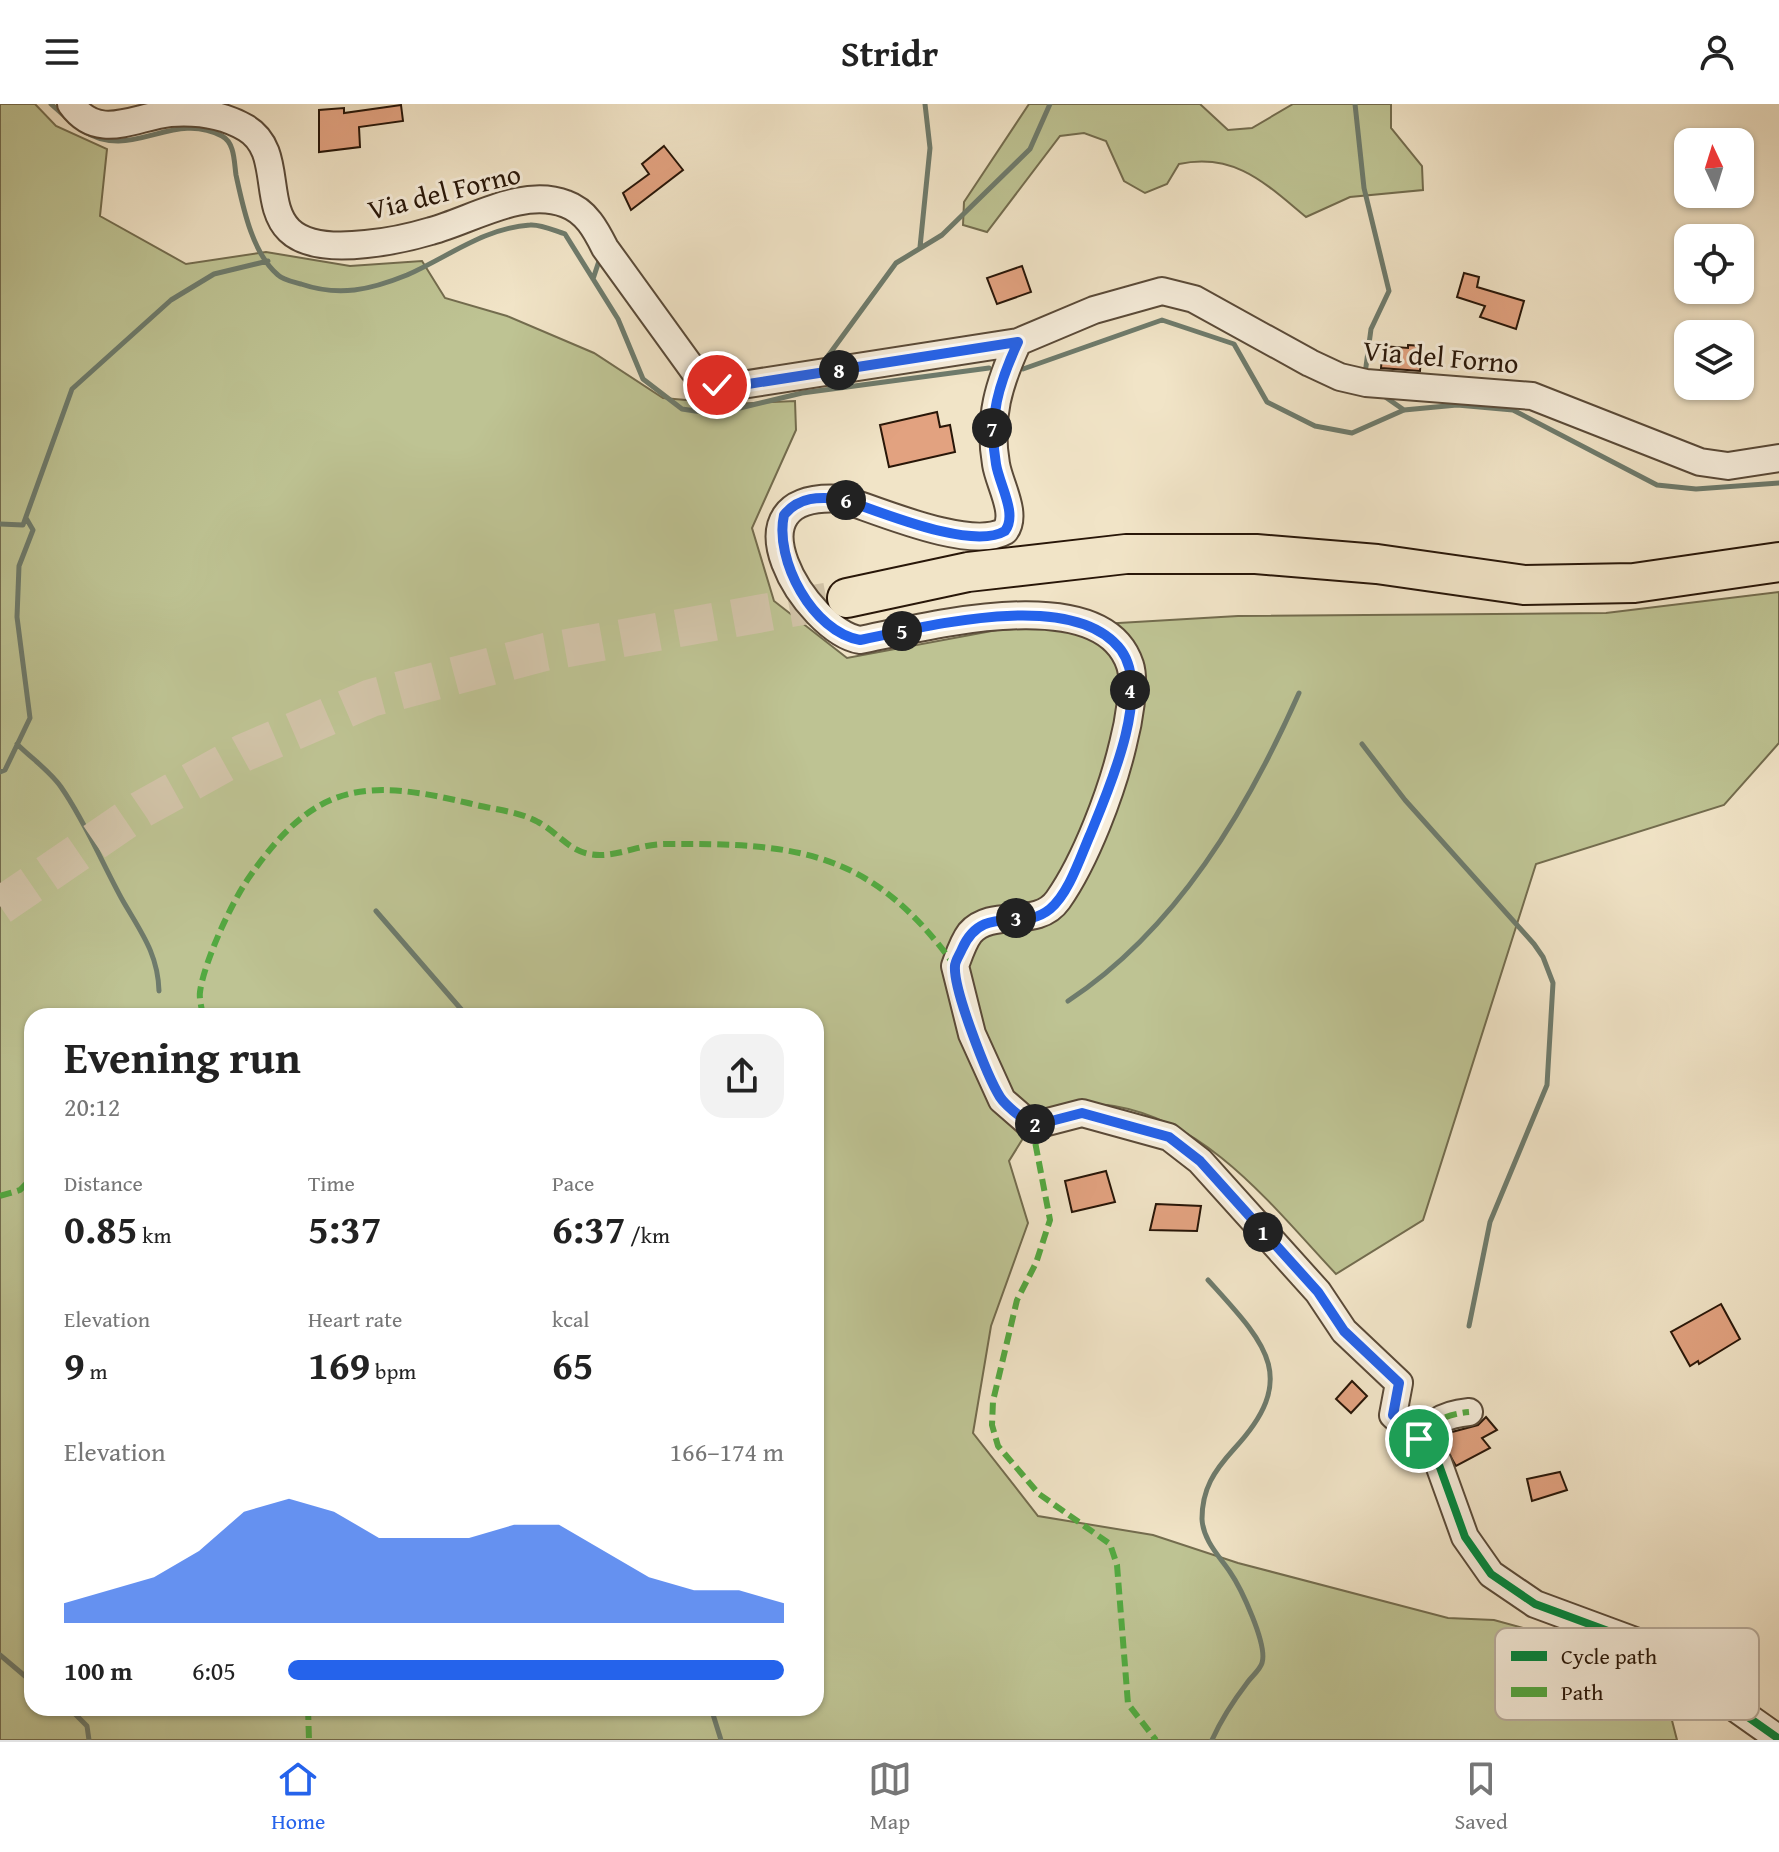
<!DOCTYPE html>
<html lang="en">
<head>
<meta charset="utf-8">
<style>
  body { margin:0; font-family:"Gentium Book Plus",serif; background:#f2f2f2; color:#222; height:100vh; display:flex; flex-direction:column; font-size:30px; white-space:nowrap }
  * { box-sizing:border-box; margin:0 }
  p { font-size:26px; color:#767676 }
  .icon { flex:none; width:44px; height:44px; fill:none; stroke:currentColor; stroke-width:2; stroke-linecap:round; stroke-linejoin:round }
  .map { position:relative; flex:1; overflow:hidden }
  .sheet { position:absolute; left:24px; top:904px; width:800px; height:708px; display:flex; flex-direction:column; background:#fff; border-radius:24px; box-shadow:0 2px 6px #0004 }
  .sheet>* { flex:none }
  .needle { width:52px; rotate:356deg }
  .buttons { position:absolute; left:1674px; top:24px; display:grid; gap:16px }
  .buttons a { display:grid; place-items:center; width:80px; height:80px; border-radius:16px; background:#fff; box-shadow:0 2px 6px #0004; font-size:40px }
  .pin { position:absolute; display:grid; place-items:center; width:68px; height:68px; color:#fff; margin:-34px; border:4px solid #fff; border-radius:50%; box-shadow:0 2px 8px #0007 }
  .km { position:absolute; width:40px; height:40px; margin:-20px; border-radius:50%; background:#222; color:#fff; font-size:22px; line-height:40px; text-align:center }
  .round { display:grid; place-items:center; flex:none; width:84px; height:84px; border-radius:24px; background:#f2f2f2 }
  .headline { display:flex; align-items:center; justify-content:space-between; height:136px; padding:0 40px }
  h1 { font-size:44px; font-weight:700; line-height:60px }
  .metrics { display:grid; grid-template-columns:repeat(3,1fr); gap:12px; height:136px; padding:8px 40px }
  .metrics div { display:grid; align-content:center }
  .metrics b { font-size:40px; font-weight:700 }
  .metrics small { font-size:22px; font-weight:400 }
  .metrics p { font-size:22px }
  .chart { height:224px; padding:16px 40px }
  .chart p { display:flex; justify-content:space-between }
  .chart svg { width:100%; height:144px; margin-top:8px; fill:#2563eb; opacity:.7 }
  ul { padding:0 40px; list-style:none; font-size:26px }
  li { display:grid; grid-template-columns:128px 96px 1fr; align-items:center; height:60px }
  li i { height:20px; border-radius:10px; background:#2563eb }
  header { display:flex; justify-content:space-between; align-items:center; height:104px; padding:0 40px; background:#fff; font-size:36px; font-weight:700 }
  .menu { display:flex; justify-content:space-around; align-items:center; height:112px; border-top:2px solid #e0e0e0; background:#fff; font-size:22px; color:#767676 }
  .menu a { display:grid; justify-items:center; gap:4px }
  .menu .selected { color:#2563eb }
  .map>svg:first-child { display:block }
  .green { fill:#bec393; stroke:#736c4e; stroke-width:2; fill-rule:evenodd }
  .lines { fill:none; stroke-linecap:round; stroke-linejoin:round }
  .stream { stroke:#6e7b6c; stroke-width:5 }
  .building { fill:#e2a280; stroke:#281608; stroke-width:2 }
  .highway-tunnel { stroke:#d3c5aa; stroke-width:38; stroke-dasharray:38 19; stroke-linecap:butt }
  .minor-casing { stroke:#5a4a38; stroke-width:30 }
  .highway-casing { stroke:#281608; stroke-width:42 }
  .minor { stroke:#f6eddb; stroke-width:26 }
  .highway { stroke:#f1e4c7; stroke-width:38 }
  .quiet { stroke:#53a941; stroke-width:6; stroke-dasharray:12 6; stroke-linecap:butt }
  .cycleway-casing { stroke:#f6eddb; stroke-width:13 }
  .cycleway { stroke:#00873e; stroke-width:8 }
  .route-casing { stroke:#fff; stroke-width:16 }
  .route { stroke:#2563eb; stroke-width:10 }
  .labels { text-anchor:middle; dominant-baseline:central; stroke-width:6; stroke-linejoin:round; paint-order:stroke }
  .street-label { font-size:28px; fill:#281608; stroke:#f6eddb }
  .key { fill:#f6eddb; stroke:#b8ac9c; stroke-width:2 }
  .key-label { font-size:22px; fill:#281608 }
</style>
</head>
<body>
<header><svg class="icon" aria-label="menu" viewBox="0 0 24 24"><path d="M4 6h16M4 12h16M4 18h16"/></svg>Stridr<svg class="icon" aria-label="person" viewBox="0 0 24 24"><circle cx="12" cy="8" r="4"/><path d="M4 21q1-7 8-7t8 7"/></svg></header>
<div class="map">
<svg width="1779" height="1636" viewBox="0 0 1779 1636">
  <rect width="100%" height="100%" fill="#f1e4c7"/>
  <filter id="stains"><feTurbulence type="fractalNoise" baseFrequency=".0025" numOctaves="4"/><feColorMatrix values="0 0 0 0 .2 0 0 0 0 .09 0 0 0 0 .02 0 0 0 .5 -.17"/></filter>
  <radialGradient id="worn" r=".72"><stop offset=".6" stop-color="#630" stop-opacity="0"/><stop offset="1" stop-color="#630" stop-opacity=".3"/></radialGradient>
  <!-- green -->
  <path class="green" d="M0,0H35L56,22L107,45L100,112L186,160L266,148L350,162L422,157L445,194L507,212L594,249L663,294L732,300L795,297L796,326L752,424L774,497L847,554L997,526L1238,512L1606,509L1779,488V639L1724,701L1536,760L1423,1116L1336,1170C1273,1103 1209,1018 1114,1002C1091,998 1062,1005 1040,1007L1009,1057L1028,1119L991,1222L973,1329L1038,1412L1153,1431L1238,1459L1448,1514L1494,1516L1623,1551L1666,1593L1677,1636H0ZM32,912H816V1604H32Z
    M1029,0H1200L1228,26L1252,24L1293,0H1391V24L1422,62L1423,86L1350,93L1306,113C1266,80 1235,48 1179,60L1167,80L1145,89L1124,77L1106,37L1084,29L1060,32L987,128L963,121L964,98Z"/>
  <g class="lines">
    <!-- stream -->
    <path class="stream" d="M51,0L71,18
      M1355,0L1364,84L1389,187L1371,225L1365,270
      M82,26C131,59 172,5 222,32C235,39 234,58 236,71C243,103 252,149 278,171C283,176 294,178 301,180C339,193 370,186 407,171C448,153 484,124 530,121C541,120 555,127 565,130L618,215L643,275L682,305L715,310L802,289L989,264
      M920,143L930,44L925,0
      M593,175L600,154
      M828,252L896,159L942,131L1030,45L1050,0
      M1023,265L1162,216L1234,240L1267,298L1315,322L1352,329L1404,306L1457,301L1513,306L1657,381L1696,385L1779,379
      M1381,290L1404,306
      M0,420L23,421L72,285L171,196L214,170L268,157
      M17,640C31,654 50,667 61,683C86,719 102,759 123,797C141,828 158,850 159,887
      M1362,640L1405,696L1534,840L1543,853L1553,879L1547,981L1490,1118L1469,1222
      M0,668L5,666L30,614L17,513L19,462L33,426L26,414
      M376,807L467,912
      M1068,897C1177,825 1247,706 1299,589
      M1208,1176C1265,1239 1301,1273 1234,1345C1214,1367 1202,1385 1202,1415C1203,1436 1219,1452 1230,1468C1241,1484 1268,1541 1262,1559C1260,1566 1251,1573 1247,1579C1234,1596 1221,1616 1212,1636
      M0,1551L32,1578
      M69,1604L87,1622L89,1636
      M711,1604L721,1636"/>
  </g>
  <!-- building -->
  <path class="building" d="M401,1L403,17L359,23L360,43L319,48V6L344,4V9Z
    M664,42L683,66L631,106L623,89L649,70L642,60Z
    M1022,162L1031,188L997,200L987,174Z
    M1464,169L1479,173L1477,183L1524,197L1516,225L1480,213L1485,202L1457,193Z
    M1408,241L1422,242L1420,267L1381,264L1383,242L1408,244Z
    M937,308L940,323L950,321L955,348L889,363L880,321Z
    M1106,1067L1115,1098L1072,1108L1065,1077Z
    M1156,1100L1201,1102L1197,1127L1150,1126Z
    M1721,1200L1740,1235L1699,1260L1698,1257L1690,1262L1671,1228Z
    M1352,1277L1367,1292L1351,1309L1336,1295Z
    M1486,1313L1497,1326L1482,1334L1490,1344L1456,1362L1441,1336L1452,1328L1478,1321Z
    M1560,1368L1567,1386L1532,1397L1527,1375Z"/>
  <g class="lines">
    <!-- highway-tunnel -->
    <path class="highway-tunnel" d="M0,802L142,705L243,649L371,594L545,548L847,494"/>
    <defs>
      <path id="minor" d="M71,0C98,38 134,13 170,9C196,7 224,11 246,24C300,56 231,155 366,140C387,138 411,133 431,127C472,116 523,83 566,100C586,107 596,126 605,144L694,267L706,275L729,283L1018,238L1094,206L1162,187L1194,195L1310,259L1340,273L1366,279L1532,292L1700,358L1728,362L1779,354
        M1018,238C999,279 988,314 996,360C999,380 1018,410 1005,427C971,447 879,407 842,395C719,386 807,527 860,536C922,524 1102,475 1130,561C1136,579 1128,621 1123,640C1112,687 1086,756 1058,796C1037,826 993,803 970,829C963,838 959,851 955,862L972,930L1002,996L1032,1022L1082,1009L1169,1033L1200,1057L1318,1188L1344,1227L1399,1279L1393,1311L1419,1335L1438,1358L1465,1433L1491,1470L1535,1500L1646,1541L1779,1635
        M1422,1339C1428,1317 1448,1310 1469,1308"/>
      <path id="highway" d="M847,494L968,468L1126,450H1256L1377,460L1524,481L1634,479L1779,458"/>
    </defs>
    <!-- minor casing -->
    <use href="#minor" class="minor-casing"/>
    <!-- highway casing -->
    <use href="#highway" class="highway-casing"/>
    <!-- minor -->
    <use href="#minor" class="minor"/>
    <!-- highway -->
    <use href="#highway" class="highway"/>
    <!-- quiet -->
    <path class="quiet" d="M203,912C202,905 199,895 200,888C204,858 232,797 250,772C315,679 363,674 468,699C490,705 519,707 538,718C557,728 567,745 589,750C615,755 638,740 665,740C799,739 872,747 955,862
      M1032,1022L1050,1116L1036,1159L1017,1196L993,1297L992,1321L998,1342L1039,1390L1110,1440L1117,1461L1128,1600L1156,1636
      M0,1092L20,1086L32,1074
      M1422,1339C1428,1317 1448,1310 1469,1308
      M308,1604L309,1636"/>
    <defs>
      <path id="cycleway" d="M1018,238C999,279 988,314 996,360C999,380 1018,410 1005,427C971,447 879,407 842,395C719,386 807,527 860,536C922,524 1102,475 1130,561C1136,579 1128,621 1123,640C1112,687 1086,756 1058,796C1037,826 993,803 970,829C963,838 959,851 955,862L972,930L1002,996L1032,1022L1082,1009L1169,1033L1200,1057L1318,1188L1344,1227L1399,1279L1393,1311L1419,1335L1438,1358L1465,1433L1491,1470L1535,1500L1646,1541L1779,1635"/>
    </defs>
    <!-- cycleway casing -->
    <use href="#cycleway" class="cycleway-casing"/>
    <!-- cycleway -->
    <use href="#cycleway" class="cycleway"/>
  </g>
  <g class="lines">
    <defs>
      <path id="route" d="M717,281L729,283L1018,238C999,279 988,314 996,360C999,380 1018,410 1005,427C971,447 879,407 842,395C819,393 799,392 784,411C774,456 813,528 860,536C925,523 1073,483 1121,546C1152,588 1108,687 1090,731C1080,754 1069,789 1050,805C1021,829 983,798 962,845C960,850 955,857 955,862C953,885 987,972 1000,993C1007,1004 1022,1013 1032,1022L1082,1009L1169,1033L1200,1057L1318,1188L1344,1227L1399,1279L1393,1311L1419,1335"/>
    </defs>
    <!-- route casing -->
    <use href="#route" class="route-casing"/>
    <!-- route -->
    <use href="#route" class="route"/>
  </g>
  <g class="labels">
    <!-- street labels -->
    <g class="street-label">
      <text transform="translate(444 87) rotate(-14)">Via del Forno</text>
      <text transform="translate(1441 252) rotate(5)">Via del Forno</text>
    </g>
  </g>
  <!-- legend -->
  <rect x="1495" y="1524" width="264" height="92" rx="12" class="key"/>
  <rect x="1511" y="1547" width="36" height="10" fill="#00873e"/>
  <rect x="1511" y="1583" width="36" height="10" fill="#53a941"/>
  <g class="key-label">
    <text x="1561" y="1560">Cycle path</text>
    <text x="1561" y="1596">Path</text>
  </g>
  <rect width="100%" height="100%" filter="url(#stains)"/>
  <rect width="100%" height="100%" fill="url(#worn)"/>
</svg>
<div class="buttons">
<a><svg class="needle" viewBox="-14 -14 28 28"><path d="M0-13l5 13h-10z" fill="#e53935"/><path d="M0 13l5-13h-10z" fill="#767676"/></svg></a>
<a><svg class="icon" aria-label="locate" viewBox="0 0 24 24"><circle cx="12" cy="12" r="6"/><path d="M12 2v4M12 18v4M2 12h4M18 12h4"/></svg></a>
<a><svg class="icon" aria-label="layers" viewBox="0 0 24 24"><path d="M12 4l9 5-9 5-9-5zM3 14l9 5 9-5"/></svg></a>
</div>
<div class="pin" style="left:1419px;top:1335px;background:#1e9e55"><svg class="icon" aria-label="arrive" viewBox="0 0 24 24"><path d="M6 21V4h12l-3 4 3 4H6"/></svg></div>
<div class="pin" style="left:717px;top:281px;background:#d93025"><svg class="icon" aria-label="check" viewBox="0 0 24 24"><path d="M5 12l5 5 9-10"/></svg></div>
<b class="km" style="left:1263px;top:1128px">1</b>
<b class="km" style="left:1035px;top:1020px">2</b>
<b class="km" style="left:1016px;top:814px">3</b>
<b class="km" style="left:1130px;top:586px">4</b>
<b class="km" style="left:902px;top:527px">5</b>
<b class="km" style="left:846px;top:396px">6</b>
<b class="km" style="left:992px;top:324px">7</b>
<b class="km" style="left:839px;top:266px">8</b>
<section class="sheet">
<div class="headline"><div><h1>Evening run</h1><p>20:12</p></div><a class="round"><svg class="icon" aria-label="share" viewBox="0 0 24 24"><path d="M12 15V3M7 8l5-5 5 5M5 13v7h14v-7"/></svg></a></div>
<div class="metrics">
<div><p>Distance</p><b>0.85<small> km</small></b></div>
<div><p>Time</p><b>5:37</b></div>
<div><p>Pace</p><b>6:37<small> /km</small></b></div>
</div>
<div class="metrics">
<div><p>Elevation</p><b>9<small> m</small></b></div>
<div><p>Heart rate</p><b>169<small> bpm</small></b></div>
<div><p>kcal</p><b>65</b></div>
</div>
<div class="chart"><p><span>Elevation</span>166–174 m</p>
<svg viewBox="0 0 160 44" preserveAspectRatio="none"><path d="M0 44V38L10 34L20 30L30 22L40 10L50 6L60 10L70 18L80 18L90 18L100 14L110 14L120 22L130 30L140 34L150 34L160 38V44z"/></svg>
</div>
<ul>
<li><b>100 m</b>6:05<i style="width:100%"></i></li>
</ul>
</section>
</div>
<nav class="menu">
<a class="selected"><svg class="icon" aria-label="home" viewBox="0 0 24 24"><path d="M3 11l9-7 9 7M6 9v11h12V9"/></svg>Home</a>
<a><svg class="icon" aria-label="map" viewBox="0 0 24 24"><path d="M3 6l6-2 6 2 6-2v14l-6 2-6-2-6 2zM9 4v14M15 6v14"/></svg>Map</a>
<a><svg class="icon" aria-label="saved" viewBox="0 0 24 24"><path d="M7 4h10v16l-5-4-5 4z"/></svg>Saved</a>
</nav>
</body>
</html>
